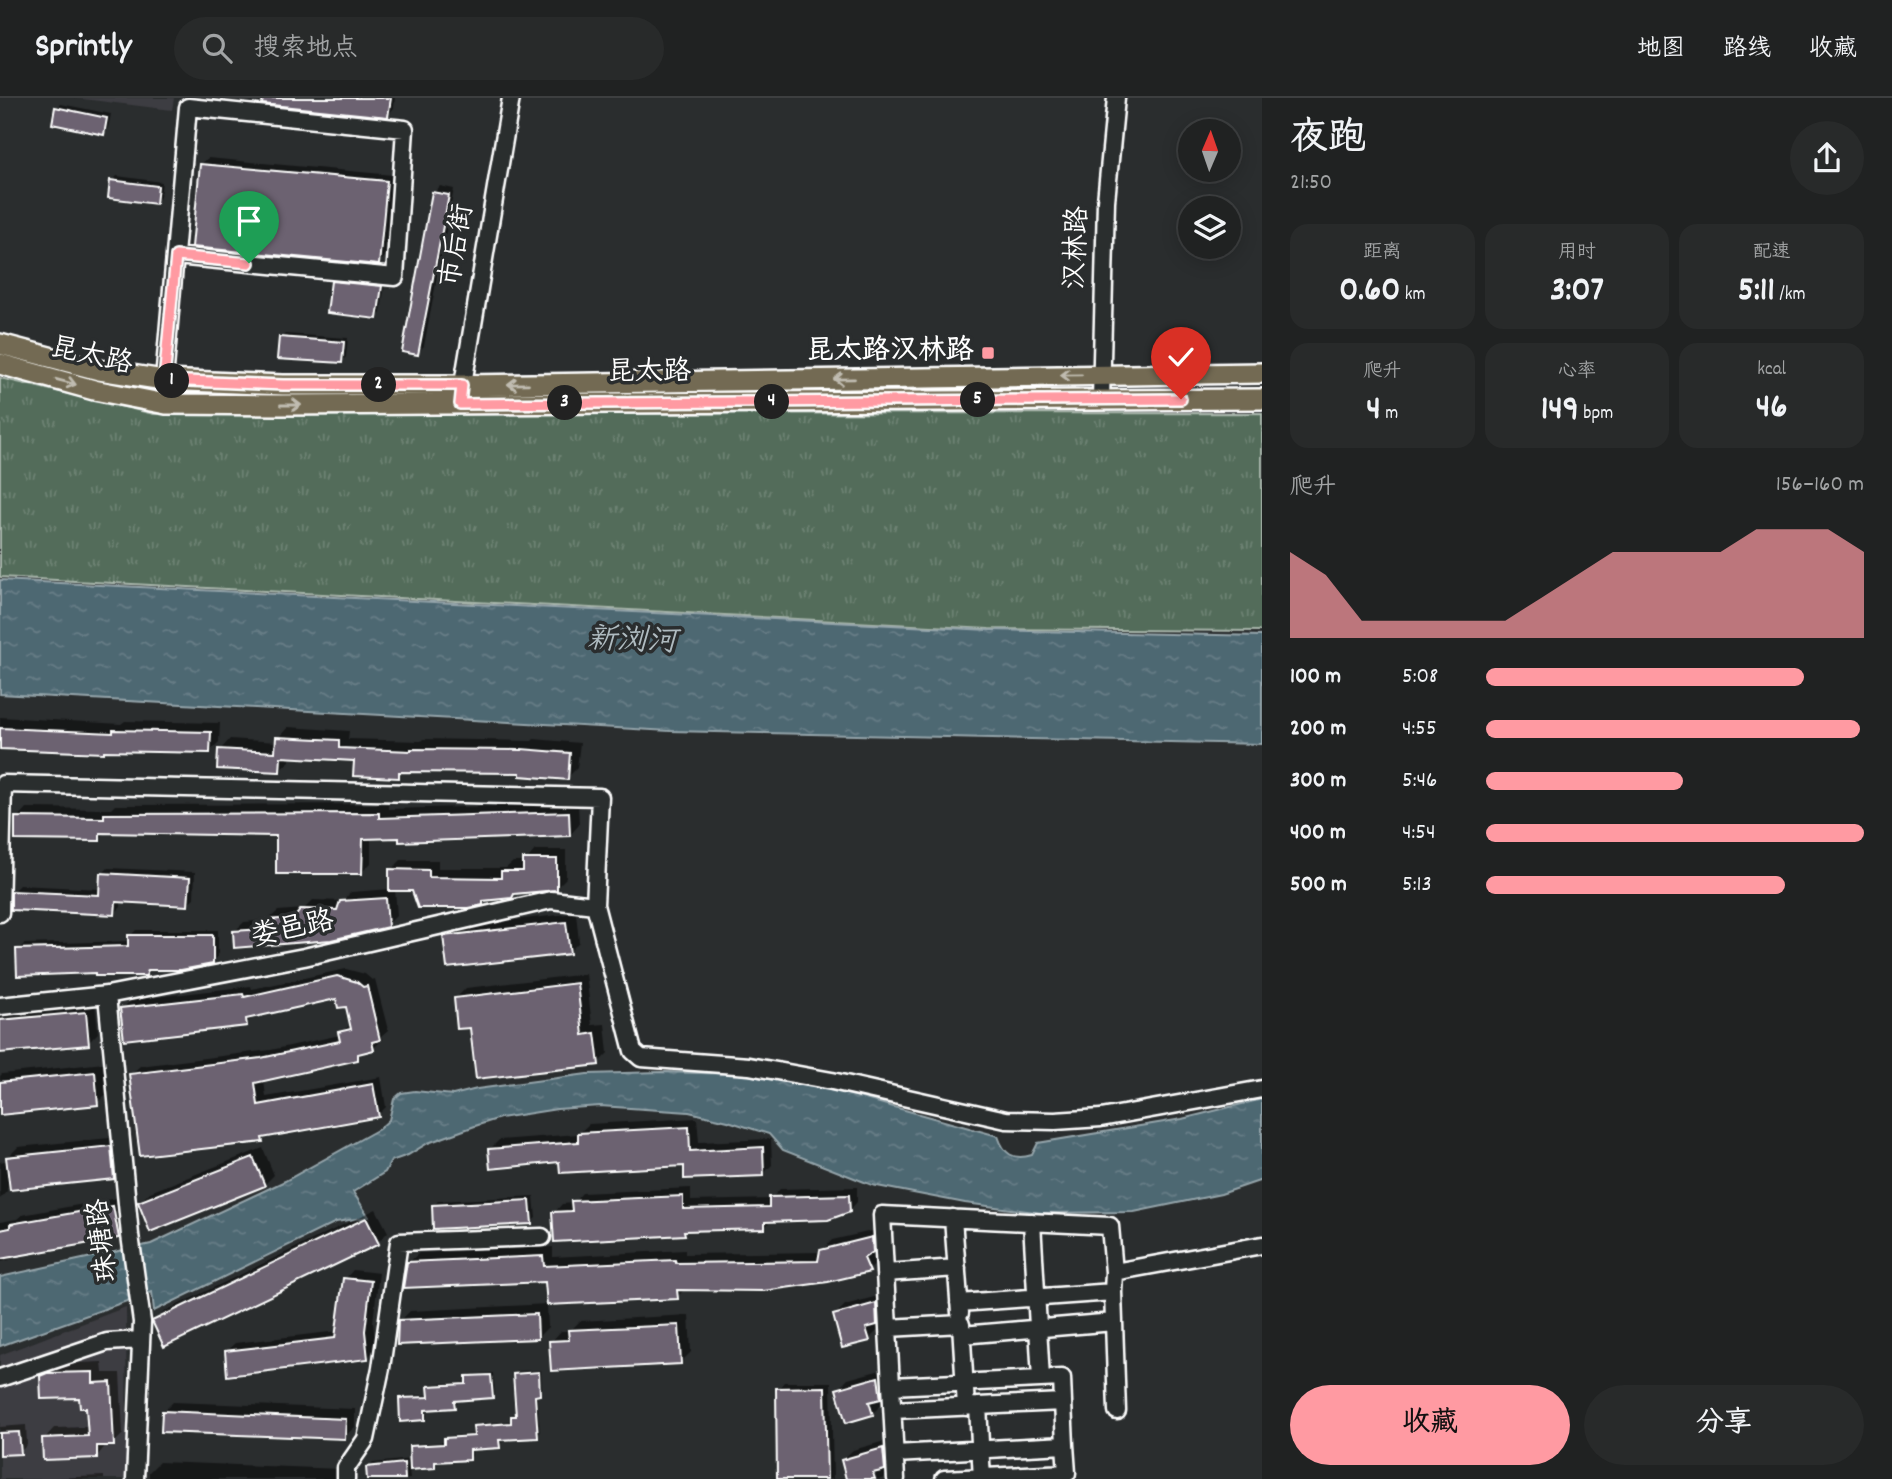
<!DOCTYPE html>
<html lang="zh">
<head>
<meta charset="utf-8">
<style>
  body { margin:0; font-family:Dekko,"LXGW WenKai TC",sans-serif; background:#282a2a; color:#f1f3f6; height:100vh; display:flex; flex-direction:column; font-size:26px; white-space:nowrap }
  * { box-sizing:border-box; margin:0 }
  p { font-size:23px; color:#a2a4a5 }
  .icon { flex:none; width:38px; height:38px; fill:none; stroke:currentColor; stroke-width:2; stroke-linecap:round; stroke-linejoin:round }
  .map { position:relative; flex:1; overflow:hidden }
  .panel { display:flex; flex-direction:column; background:#202222; width:630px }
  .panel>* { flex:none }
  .needle { width:46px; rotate:2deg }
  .tools { position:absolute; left:1178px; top:21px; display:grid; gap:14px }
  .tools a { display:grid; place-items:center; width:63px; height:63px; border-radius:50%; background:#202222; box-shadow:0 4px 18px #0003,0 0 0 2px #3d3f40; font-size:35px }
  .pin { position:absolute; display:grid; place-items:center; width:60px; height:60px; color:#fff; margin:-72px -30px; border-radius:50% 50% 50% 0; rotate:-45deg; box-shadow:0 0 7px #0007 }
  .pin .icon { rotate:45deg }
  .km { position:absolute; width:35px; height:35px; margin:-18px; border-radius:50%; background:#222; color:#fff; font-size:19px; line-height:35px; text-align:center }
  .round { display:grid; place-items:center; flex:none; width:74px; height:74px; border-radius:37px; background:#282a2a }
  .summary { display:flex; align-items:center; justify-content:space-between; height:119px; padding:0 28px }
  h1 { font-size:38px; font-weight:700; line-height:52px }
  .stats { display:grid; grid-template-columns:repeat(3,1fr); gap:10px; height:119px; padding:7px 28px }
  .stats div { display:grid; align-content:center; border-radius:18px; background:#282a2a; text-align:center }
  .stats b { font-size:35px; font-weight:700 }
  .stats small { font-size:19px; font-weight:400 }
  .stats p { font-size:19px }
  .chart { height:196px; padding:14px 28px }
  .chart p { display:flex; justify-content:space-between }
  .chart svg { width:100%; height:126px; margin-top:7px; fill:#ff9aa2; opacity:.7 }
  .action { display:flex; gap:14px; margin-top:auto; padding:14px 28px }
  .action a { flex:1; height:80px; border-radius:42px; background:#ff9aa2; color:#111; font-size:28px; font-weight:700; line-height:80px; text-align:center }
  .action a+a { background:#282a2a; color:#f1f3f6 }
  ul { padding:0 28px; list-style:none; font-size:23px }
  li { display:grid; grid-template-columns:112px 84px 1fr; align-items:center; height:52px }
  li i { height:18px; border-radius:9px; background:#ff9aa2 }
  header { display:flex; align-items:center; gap:42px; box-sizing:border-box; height:98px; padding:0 35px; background:#202222; border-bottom:2px solid #3d3f40 }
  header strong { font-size:33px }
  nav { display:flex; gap:38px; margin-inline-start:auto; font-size:24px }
  .search { width:490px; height:63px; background:#282a2a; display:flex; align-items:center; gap:18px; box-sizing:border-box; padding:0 24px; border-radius:38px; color:#a2a4a5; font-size:26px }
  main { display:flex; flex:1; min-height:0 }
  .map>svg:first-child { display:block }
  .built { fill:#3e3d42 }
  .grass { fill:url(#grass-tufts); stroke:#a9b6ac; stroke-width:2 }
  .water { fill:url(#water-ripples); stroke:#94a4aa; stroke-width:2 }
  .shadow { fill:#0007 }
  .building { fill:#6c6271; stroke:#fff; stroke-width:2 }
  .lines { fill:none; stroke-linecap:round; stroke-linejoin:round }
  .minor-casing { stroke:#fff; stroke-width:21 }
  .major-casing { stroke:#fff; stroke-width:24 }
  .minor { stroke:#2a2d2e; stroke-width:16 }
  .major { stroke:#736b52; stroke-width:19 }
  .oneway { stroke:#c0bcb1 }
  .route-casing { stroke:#fff; stroke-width:14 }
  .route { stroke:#ff9aa2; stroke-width:9 }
  .poi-dot { fill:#ff9aa2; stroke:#2a2d2e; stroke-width:2.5 }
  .labels { text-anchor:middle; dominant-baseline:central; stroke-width:7; stroke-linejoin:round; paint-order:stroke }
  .street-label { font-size:28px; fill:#fff; stroke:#2a2d2e }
  .poi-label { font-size:28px; font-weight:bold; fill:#fff; stroke:#2a2d2e; text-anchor:end }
  .water-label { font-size:30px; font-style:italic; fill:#afbbc0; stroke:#2a2d2e }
</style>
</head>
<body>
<header>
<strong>Sprintly</strong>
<div class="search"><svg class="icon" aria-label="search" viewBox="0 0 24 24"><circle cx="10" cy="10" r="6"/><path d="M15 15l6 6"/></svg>搜索地点</div>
<nav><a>地图</a><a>路线</a><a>收藏</a></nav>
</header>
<main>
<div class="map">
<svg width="1262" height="1381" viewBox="0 0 1262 1381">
  <defs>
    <pattern id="grass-tufts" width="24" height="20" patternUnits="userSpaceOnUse" patternTransform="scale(1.75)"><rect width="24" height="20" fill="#536c5a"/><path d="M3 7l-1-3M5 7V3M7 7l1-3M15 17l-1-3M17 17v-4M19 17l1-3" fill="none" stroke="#6d8273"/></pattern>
    <pattern id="water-ripples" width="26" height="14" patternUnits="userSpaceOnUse" patternTransform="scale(1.75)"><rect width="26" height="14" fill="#4d6772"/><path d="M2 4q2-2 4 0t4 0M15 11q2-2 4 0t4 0" fill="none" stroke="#687e87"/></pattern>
  </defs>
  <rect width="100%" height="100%" fill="#2a2d2e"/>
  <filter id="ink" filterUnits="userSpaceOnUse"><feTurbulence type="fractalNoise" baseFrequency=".0143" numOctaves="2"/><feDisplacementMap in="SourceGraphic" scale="14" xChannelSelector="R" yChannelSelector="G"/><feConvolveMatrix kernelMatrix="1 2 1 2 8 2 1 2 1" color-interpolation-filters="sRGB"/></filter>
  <g filter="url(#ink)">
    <!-- built -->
    <path class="built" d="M75,0H174L172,12Z
      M126,1209L127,1381H0V1257Z"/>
    <!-- grass -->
    <path class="grass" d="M0,280L154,316L1262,315V533L989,531L0,479Z"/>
    <!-- water -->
    <path class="water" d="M0,482L989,532L1262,538V646L670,633L0,596Z
      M661,974L741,976L833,992L998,1038C1004,1056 1013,1063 1032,1057L1038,1045L1182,1021L1262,1001V1082L1221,1096L1134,1114L1042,1115L965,1105L872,1087L783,1052L769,1036L728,1023L689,1014L600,1008L557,1011L500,1020L475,1028L428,1045L408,1057L391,1063L385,1074L353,1094L369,1119L336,1124L154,1213L152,1194L0,1248V1179L151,1146L285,1083L379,1031L389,1022L394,1001L401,995L415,993L453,997L477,991L587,976Z"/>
    <!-- shadow -->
    <path class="shadow" d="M257,0H395L394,10L388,17L256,4Z
      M61,6L111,16L108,30L103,35L57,10Z
      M208,60L393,77L385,159L378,165L201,66Z
      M117,78L162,84L160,99L155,104L112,83Z
      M440,88L454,91L424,248L417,255L434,95Z
      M337,180L385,184L381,215L377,219L333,184Z
      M285,236L348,240L346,259L342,263L281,240Z
      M0,619L121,626L125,623L220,625L219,644L209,654L0,649Z
      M288,629L349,633L348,641L421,643L423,641L532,643L534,641L580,645L577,670L567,680L522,674L404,672L398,678L356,662L290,658V663L279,673L220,652L230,641L278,644V640Z
      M388,706V711L578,706L579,727L570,737L371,739V765L361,775L278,736L107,733L99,741L17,720L26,710L111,711L115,707Z
      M535,752H566V780L556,790L516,794L512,798L487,801L482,805L413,792L395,791L397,817L387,827L234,834L244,824L268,822L278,813L304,811L313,802L343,803L351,794L391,791V772L401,762H438V770H506L513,764H525Z
      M108,770L195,774L194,800L187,806L121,803V809L115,815L13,793L19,787L101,791L102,776Z
      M576,815L579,844L569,854L445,839L455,829Z
      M136,832H218V858L212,864L151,870L146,876L97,873L18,852L24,846L130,843V838Z
      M346,871L365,876L372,882L375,881L388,932L381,938L382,942L374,950L364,953L357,960L264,982L266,999L381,979L386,1009L378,1017L267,1037L262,1042L131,976L140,968L271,952L340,937V935L351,926L347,906L337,899L254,918L246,926L122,911L131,902L251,888L252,891Z
      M586,876L592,927L605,926L608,955L598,965L472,928L456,900L466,890Z
      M95,905L98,935L88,945L0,953V914Z
      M104,965L107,995L97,1005L0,1015V978L2,976Z
      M697,1020L699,1044L771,1041L772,1067L763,1076L685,1067L561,1063L490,1051L499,1042L578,1036L589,1026Z
      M120,1039L123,1069L113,1079L7,1090V1093L0,1101V1064L9,1062L8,1059L18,1049Z
      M263,1050L274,1077L264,1087L140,1104L150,1094Z
      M857,1089V1104L849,1113L772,1122L765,1129L688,1131L684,1135L554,1115L562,1106L573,1105L582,1095L691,1090V1103L771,1101L780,1091Z
      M534,1098L536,1120L531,1124L433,1108L438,1103Z
      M123,1099L128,1128L118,1138L14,1157L9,1162L0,1164V1124L17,1121L22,1117Z
      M376,1111L388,1134L378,1144L154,1223L165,1213Z
      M881,1131L883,1143L875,1151L879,1163L869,1172L827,1182L685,1191L677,1199L408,1165L419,1155L553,1149V1159L685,1152V1156L821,1154L832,1142Z
      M353,1172L379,1175L373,1224L376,1251L367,1260L226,1253L235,1245L338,1233L345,1181Z
      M885,1196L887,1215L877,1225L879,1231L869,1241L835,1217L845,1207Z
      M547,1206L548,1229L538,1239L400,1223L410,1213Z
      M689,1217L691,1254L681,1264L551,1244L561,1233H570L580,1223Z
      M102,1264L103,1275H120L123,1336L113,1346H107L97,1358L44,1341L54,1330L89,1329L88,1308L81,1299L42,1278L52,1268L58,1266Z
      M888,1270L890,1289L880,1299L882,1306L872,1316L838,1291L848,1281Z
      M541,1272L542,1293L537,1296L540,1335L537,1338L501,1341L502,1345L499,1348L472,1350V1358L470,1360L437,1363L435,1368L409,1370L410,1381H369L368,1370L373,1365L411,1361L410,1349L413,1346L446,1344L448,1338L475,1336V1328L477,1326L513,1323V1319L518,1316L515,1276L518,1273Z
      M493,1275L495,1296L492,1298L456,1301L457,1305L454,1308L427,1310V1318L425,1321L401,1301L403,1298L430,1297V1289L432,1286L468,1284V1279L470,1276Z
      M784,1284H831L833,1381H779L778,1291Z
      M173,1304L355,1311V1329L344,1339L163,1314Z
      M26,1327L27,1347L20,1354L0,1355V1329Z
      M892,1341L894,1360L884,1370L886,1377L882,1381H877L873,1366L869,1367L873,1381H848L842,1362L853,1352Z
      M159,1364L341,1371V1381H149V1374Z
      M104,1378V1381H52L53,1380Z"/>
    <!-- building -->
    <path class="building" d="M263,0H391L388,19L262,6Z
      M55,9L107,20L104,37L52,26Z
      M200,66L387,83L379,167L192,149Z
      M110,82L158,88L156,106L108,100Z
      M432,94L449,97L418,257L402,254Z
      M331,183L382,188L377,221L327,215Z
      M279,239L344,244L342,265L277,261Z
      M0,630L113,635V632L211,634L210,655L104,653V655L0,651Z
      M276,639L339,642V650L411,653V651L522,652V651L570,655L568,682L520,678V675L399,674V680L353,678L354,663L281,659L280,674L217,671L218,651L275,654Z
      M569,714L570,738L399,744V740L363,741L362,776H276V738L100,735V743L15,742V719L104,720V716L379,715V720Z
      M523,761H557V792L514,796L512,800L483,803V807L469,810H418L412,793H389V771L429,772V779L501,780V773H523Z
      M100,775L190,780L188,808L116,804L115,817L11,812V793L99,797Z
      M386,800L388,829L331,842L234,850L233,833L266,831V822L294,820L301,811L337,812L340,803Z
      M566,824L570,856L447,870L443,838Z
      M128,837H213V866L181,872H148L146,878H95V875L17,878L16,851L128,848Z
      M337,878L357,884L363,889L367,888L380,942L372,944L374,952L358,956V962L255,985L258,1007L373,986L379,1019L262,1040L263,1044L140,1058L129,976L261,960L340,943L338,934L351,931L346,909L338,910L336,901L246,921L247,928L124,942L120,910L243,896L244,899Z
      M577,885L583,937L595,935L599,967L476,981L470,930L457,931L454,900Z
      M86,914L89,947L0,955V922Z
      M95,974L98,1007L0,1017V984Z
      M689,1029L690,1053L763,1049L764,1078L684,1081V1068L560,1075L559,1064L490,1071L488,1051L578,1044V1035Z
      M111,1048L114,1081L10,1092L6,1059Z
      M253,1059L265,1088L150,1134L138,1104Z
      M849,1097L850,1114L828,1122L765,1124V1131L684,1133L685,1137L554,1144L552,1114L572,1113L571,1103L683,1098V1111L769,1109V1099Z
      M530,1102L532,1126L433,1131L432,1107Z
      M113,1108L119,1140L0,1161V1132L10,1130V1126Z
      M366,1120L379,1146L164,1249L152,1223Z
      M872,1139L873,1154L864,1160L870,1174L828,1184L763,1193L677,1192L678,1201L547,1207L545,1184L403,1190L407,1164L543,1158L544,1168L675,1162L676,1165L818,1163L820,1152Z
      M343,1180L371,1183L365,1233L368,1261L227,1278L225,1253L335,1240Z
      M876,1205L877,1227L866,1230L870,1243L842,1250L833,1217Z
      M537,1216L538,1241L397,1247L398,1222Z
      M679,1227L681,1266L551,1273L549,1243L569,1242L568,1232Z
      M93,1274V1285L111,1284L114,1348H97V1360L43,1362L42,1340L88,1338L86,1310H80L79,1300L41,1301L40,1278L47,1275Z
      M539,1274L540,1297L535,1298L538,1340L499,1342L500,1350L470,1352V1362L435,1364V1370L410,1372L409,1348L444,1346V1340L474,1338L473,1328L511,1325V1318H516L513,1276Z
      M491,1277L493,1300L454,1303L455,1310L425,1312V1322L400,1324L399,1300L429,1299L428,1288L466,1286V1278Z
      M878,1279L881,1301L869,1304L873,1317L846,1325L836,1291Z
      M825,1289L827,1381H777L776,1290Z
      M162,1313L346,1321L345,1341L161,1334Z
      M19,1334L21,1356L0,1357V1335Z
      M883,1350L885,1372L873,1375L875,1381H846L841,1362Z
      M404,1365L405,1381H367L366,1369Z"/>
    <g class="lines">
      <defs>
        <path id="minor" d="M164,282L188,9L405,31L395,179L176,158
          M461,298L511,0
          M1101,302L1106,103L1116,0
          M0,815L3,686L600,699L595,807L633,953L641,960L749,968L832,983L1006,1022L1055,1023L1101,1020L1262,991
          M107,897L130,1137L142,1224L135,1381
          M0,908L107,897L304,859L551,802L595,807
          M953,1120L960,1215
          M1032,1124L1041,1281
          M1114,1174L1262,1147
          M885,1175L957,1170
          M959,1205L1113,1194
          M888,1230L961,1226L966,1309
          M962,1237L1114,1224
          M0,1280L107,1244L141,1242
          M891,1288L1062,1280L1063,1304L893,1312
          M1063,1304L1065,1347
          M978,1308L982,1381
          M895,1356L1065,1347L1067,1375L944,1381
          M346,1381V1370L366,1341L381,1270L399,1144L542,1139
          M896,1381L882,1117L1110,1128L1114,1174L1113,1194L1117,1313"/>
        <path id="major" d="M0,246L99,272L164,282L283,287H462L1262,275
          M0,266L94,292L166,306L280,307L1262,301"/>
      </defs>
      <!-- minor casing -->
      <use href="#minor" class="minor-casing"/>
      <!-- major casing -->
      <use href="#major" class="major-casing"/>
      <!-- minor -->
      <use href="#minor" class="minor"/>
      <!-- major -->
      <use href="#major" class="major"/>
    </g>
    <!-- one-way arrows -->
    <defs><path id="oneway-shaft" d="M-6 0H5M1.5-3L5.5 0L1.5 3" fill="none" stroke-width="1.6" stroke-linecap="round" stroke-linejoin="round" transform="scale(1.75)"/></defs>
    <g class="oneway">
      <use href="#oneway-shaft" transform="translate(1071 277) rotate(179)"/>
      <use href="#oneway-shaft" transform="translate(844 281) rotate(179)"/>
      <use href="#oneway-shaft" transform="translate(66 284) rotate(15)"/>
      <use href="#oneway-shaft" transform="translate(518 286) rotate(179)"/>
      <use href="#oneway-shaft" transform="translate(291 307)"/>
    </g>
  </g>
  <g class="lines" filter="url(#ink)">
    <defs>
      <path id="route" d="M249,165L176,158L164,282L283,287H462L460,306L1181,301"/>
    </defs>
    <!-- route casing -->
    <use href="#route" class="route-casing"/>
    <!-- route -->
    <use href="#route" class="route"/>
  </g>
  <!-- markers -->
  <rect class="poi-dot" x="981" y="248" width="14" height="14" rx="3.5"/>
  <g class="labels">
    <!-- street labels -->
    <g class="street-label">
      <text transform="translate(459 148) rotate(-80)">市后街</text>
      <text transform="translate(1079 150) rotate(-88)">汉林路</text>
      <text transform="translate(91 260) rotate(13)">昆太路</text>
      <text x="649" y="276">昆太路</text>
      <text transform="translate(293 833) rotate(-12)">娄邑路</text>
      <text transform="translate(105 1142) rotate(-97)">珠塘路</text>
    </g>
    <!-- poi labels -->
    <g class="poi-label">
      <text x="974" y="255">昆太路汉林路</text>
    </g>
    <!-- water labels -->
    <g class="water-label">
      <text transform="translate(632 545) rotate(2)">新浏河</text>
    </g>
  </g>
</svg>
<div class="tools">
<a><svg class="needle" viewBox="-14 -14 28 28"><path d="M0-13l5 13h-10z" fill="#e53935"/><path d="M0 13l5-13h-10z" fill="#a2a4a5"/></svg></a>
<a><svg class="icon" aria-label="layers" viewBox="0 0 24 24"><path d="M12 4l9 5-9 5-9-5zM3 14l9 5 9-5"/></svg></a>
</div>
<div class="pin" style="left:249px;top:165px;background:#1e9e55"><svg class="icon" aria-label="arrive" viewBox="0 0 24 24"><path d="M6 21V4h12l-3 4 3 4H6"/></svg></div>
<div class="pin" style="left:1181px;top:301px;background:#d93025"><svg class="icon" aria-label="check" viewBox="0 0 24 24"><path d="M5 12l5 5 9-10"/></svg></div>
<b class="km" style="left:172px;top:283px">1</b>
<b class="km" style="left:379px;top:287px">2</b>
<b class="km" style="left:565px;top:305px">3</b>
<b class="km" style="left:772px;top:304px">4</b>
<b class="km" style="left:978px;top:302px">5</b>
</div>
<section class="panel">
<div class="summary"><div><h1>夜跑</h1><p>21:50</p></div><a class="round"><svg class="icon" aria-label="share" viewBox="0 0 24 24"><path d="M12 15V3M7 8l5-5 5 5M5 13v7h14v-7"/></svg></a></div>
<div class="stats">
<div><p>距离</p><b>0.60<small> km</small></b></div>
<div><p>用时</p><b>3:07</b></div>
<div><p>配速</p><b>5:11<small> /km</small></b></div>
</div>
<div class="stats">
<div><p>爬升</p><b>4<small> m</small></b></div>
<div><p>心率</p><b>149<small> bpm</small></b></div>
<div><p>kcal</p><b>46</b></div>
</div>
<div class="chart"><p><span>爬升</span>156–160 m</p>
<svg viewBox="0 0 160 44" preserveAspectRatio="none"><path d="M0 44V14L10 22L20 38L30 38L40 38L50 38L60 38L70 30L80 22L90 14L100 14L110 14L120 14L130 6L140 6L150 6L160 14V44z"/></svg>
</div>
<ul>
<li><b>100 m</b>5:08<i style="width:84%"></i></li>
<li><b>200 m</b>4:55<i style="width:99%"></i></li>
<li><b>300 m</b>5:46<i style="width:52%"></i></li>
<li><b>400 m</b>4:54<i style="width:100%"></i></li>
<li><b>500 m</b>5:13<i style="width:79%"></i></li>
</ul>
<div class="action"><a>收藏</a><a>分享</a></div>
</section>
</main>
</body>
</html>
